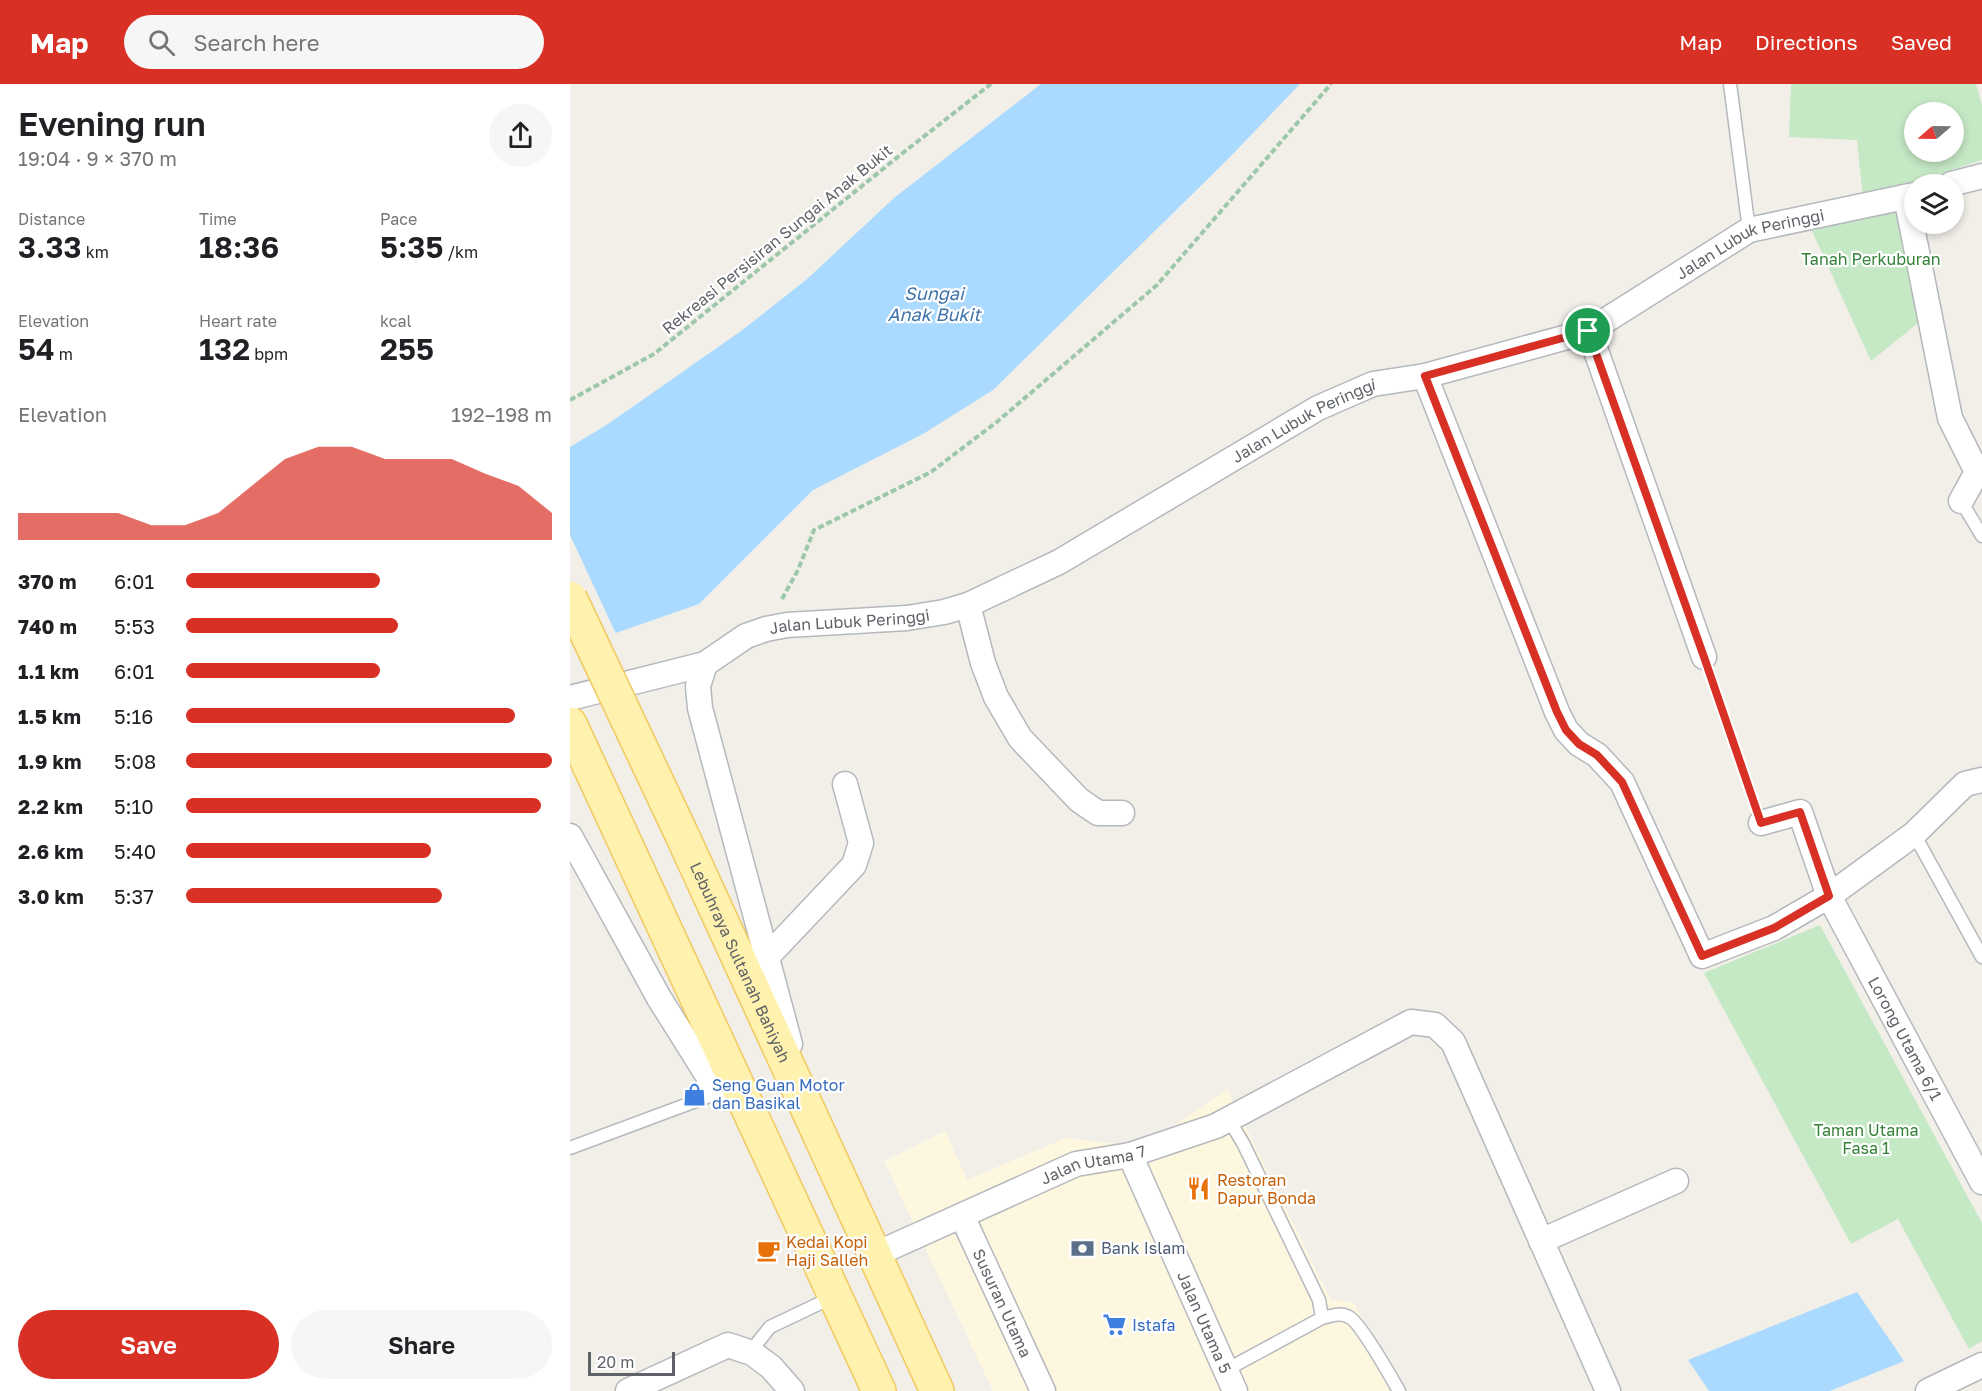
<!DOCTYPE html>
<html lang="en">
<head>
<meta charset="utf-8">
<style>
  body { margin:0; font-family:"Golos Text",sans-serif; background:#f6f6f6; color:#202124; height:100vh; display:flex; flex-direction:column; font-size:22px; white-space:nowrap }
  * { box-sizing:border-box; margin:0 }
  p { font-size:20px; color:#757577 }
  .icon { flex:none; width:33px; height:33px; fill:none; stroke:currentColor; stroke-width:2; stroke-linecap:round; stroke-linejoin:round }
  .map { position:relative; flex:1; overflow:hidden }
  .details { display:flex; flex-direction:column; background:#fff; width:570px }
  .details>* { flex:none }
  .needle { width:39px; rotate:250deg }
  .fabs { position:absolute; left:1334px; top:18px; display:grid; gap:12px }
  .fabs a { display:grid; place-items:center; width:60px; height:60px; border-radius:50%; background:#fff; box-shadow:0 3px 9px #0003; font-size:30px }
  .scale { position:absolute; left:18px; bottom:15px; width:87px; box-sizing:border-box; padding-left:6px; border:3px solid #5f6368; border-top:0; font-size:16px; line-height:21px; white-space:nowrap; color:#5f6368; -webkit-text-stroke:4px #fff; paint-order:stroke }
  .pin { position:absolute; display:grid; place-items:center; width:51px; height:51px; color:#fff; margin:-26px; border:3px solid #fff; border-radius:50%; box-shadow:0 2px 6px #0007 }
  .round { display:grid; place-items:center; flex:none; width:63px; height:63px; border-radius:32px; background:#f6f6f6 }
  .headline { display:flex; align-items:center; justify-content:space-between; height:102px; padding:0 18px }
  h1 { font-size:33px; font-weight:600; line-height:45px }
  .figures { display:grid; grid-template-columns:repeat(3,1fr); gap:9px; height:102px; padding:6px 18px }
  .figures div { display:grid; align-content:center }
  .figures b { font-size:30px; font-weight:600 }
  .figures small { font-size:16px; font-weight:400 }
  .figures p { font-size:16px }
  .chart { height:168px; padding:12px 18px }
  .chart p { display:flex; justify-content:space-between }
  .chart svg { width:100%; height:108px; margin-top:6px; fill:#d93025; opacity:.7 }
  .button { display:flex; gap:12px; margin-top:auto; padding:12px 18px }
  .button a { flex:1; height:69px; border-radius:36px; background:#d93025; color:#fff; font-size:24px; font-weight:600; line-height:69px; text-align:center }
  .button a+a { background:#f6f6f6; color:#202124 }
  ul { padding:0 18px; list-style:none; font-size:20px }
  li { display:grid; grid-template-columns:96px 72px 1fr; align-items:center; height:45px }
  li i { height:15px; border-radius:8px; background:#d93025 }
  header { display:flex; align-items:center; gap:36px; box-sizing:border-box; height:84px; padding:0 30px; background:#d93025; color:#fff }
  header strong { font-size:28px }
  nav { display:flex; gap:33px; margin-inline-start:auto; font-size:21px }
  .search { width:420px; height:54px; background:#f6f6f6; display:flex; align-items:center; gap:15px; box-sizing:border-box; padding:0 21px; border-radius:33px; color:#757577; font-size:22px }
  main { display:flex; flex:1; min-height:0 }
  .map>svg:first-child { display:block }
  .commercial { fill:#fef7e0 }
  .green { fill:#c5e8c5; fill-rule:evenodd }
  .water { fill:#aadaff }
  .pier { fill:#f1efe8 }
  .lines { fill:none; stroke-linecap:round; stroke-linejoin:round }
  .lane-casing { stroke:#b5b8bc; stroke-width:15 }
  .street-casing { stroke:#b5b8bc; stroke-width:27 }
  .primary-casing { stroke:#f2c960; stroke-width:36 }
  .path { stroke:#9cc7a9; stroke-width:4; stroke-dasharray:6 3; stroke-linecap:butt }
  .lane { stroke:#fff; stroke-width:12 }
  .street { stroke:#fff; stroke-width:24 }
  .primary { stroke:#fff2af; stroke-width:33 }
  .primary-bridge-casing { stroke:#f2c960; stroke-width:36; stroke-linecap:butt }
  .primary-bridge { stroke:#fff2af; stroke-width:33 }
  .route-casing { stroke:#fff; stroke-width:12 }
  .route { stroke:#d93025; stroke-width:8 }
  .labels { text-anchor:middle; dominant-baseline:central; stroke-width:4.5; stroke-linejoin:round; paint-order:stroke }
  .street-label { font-size:16px; fill:#5f6368; stroke:#fff }
  .park-label { font-size:16px; fill:#348238; stroke:#fff }
  .shop-label { font-size:16px; fill:#366cbe; stroke:#fff; text-anchor:start }
  .food-label { font-size:16px; fill:#c56008; stroke:#fff; text-anchor:start }
  .service-label { font-size:16px; fill:#4e5e75; stroke:#fff; text-anchor:start }
  .water-label { font-size:18px; font-style:italic; fill:#4174aa; stroke:#fff }
</style>
</head>
<body>
<header>
<strong>Map</strong>
<div class="search"><svg class="icon" aria-label="search" viewBox="0 0 24 24"><circle cx="10" cy="10" r="6"/><path d="M15 15l6 6"/></svg>Search here</div>
<nav><a>Map</a><a>Directions</a><a>Saved</a></nav>
</header>
<main>
<section class="details">
<div class="headline"><div><h1>Evening run</h1><p>19:04 · 9 × 370 m</p></div><a class="round"><svg class="icon" aria-label="share" viewBox="0 0 24 24"><path d="M12 15V3M7 8l5-5 5 5M5 13v7h14v-7"/></svg></a></div>
<div class="figures">
<div><p>Distance</p><b>3.33<small> km</small></b></div>
<div><p>Time</p><b>18:36</b></div>
<div><p>Pace</p><b>5:35<small> /km</small></b></div>
</div>
<div class="figures">
<div><p>Elevation</p><b>54<small> m</small></b></div>
<div><p>Heart rate</p><b>132<small> bpm</small></b></div>
<div><p>kcal</p><b>255</b></div>
</div>
<div class="chart"><p><span>Elevation</span>192–198 m</p>
<svg viewBox="0 0 160 44" preserveAspectRatio="none"><path d="M0 44V33L10 33L20 33L30 33L40 38L50 38L60 33L70 22L80 11L90 6L100 6L110 11L120 11L130 11L140 17L150 22L160 33V44z"/></svg>
</div>
<ul>
<li><b>370 m</b>6:01<i style="width:53%"></i></li>
<li><b>740 m</b>5:53<i style="width:58%"></i></li>
<li><b>1.1 km</b>6:01<i style="width:53%"></i></li>
<li><b>1.5 km</b>5:16<i style="width:90%"></i></li>
<li><b>1.9 km</b>5:08<i style="width:100%"></i></li>
<li><b>2.2 km</b>5:10<i style="width:97%"></i></li>
<li><b>2.6 km</b>5:40<i style="width:67%"></i></li>
<li><b>3.0 km</b>5:37<i style="width:70%"></i></li>
</ul>
<div class="button"><a>Save</a><a>Share</a></div>
</section>
<div class="map">
<svg width="1412" height="1307" viewBox="0 0 1412 1307">
  <rect width="100%" height="100%" fill="#f1efe8"/>
  <!-- commercial -->
  <path class="commercial" d="M657,1005L761,1216L783,1218L834,1307H423L314,1077L375,1047L397,1096L496,1054L556,1061L591,1051Z"/>
  <!-- green -->
  <path class="green" d="M1221,0H1406L1412,21V76L1293,115L1287,56L1219,53ZM1344,28H1383V68H1344Z
    M1334,123L1353,235L1301,277L1242,147Z
    M1250,841L1412,1139V1257L1399,1265L1328,1135L1281,1160L1134,889Z"/>
  <!-- water -->
  <path class="water" d="M471,0H730L656,77L423,306L353,350L243,406L129,520L0,565V363L38,340L171,247L236,196L324,114Z
    M1287,1208L1334,1277L1260,1307H1139L1118,1276Z"/>
  <!-- pier -->
  <path class="pier" d="M0,451L47,552L0,568Z"/>
  <g class="lines">
    <defs>
      <path id="lane" d="M1160,0L1179,146
        M1391,417L1412,452
        M1344,750L1412,873
        M659,1036L673,1059L749,1216L752,1234C761,1232 770,1228 779,1233C790,1238 821,1293 829,1307
        M0,1064L153,1007
        M182,1269L188,1258L200,1243L265,1212
        M656,1286L752,1234"/>
      <g id="street">
        <path d="M1381,100L1412,92"/>
        <path d="M1336,113L1380,334L1407,388"/>
        <path d="M1019,247L1134,573"/>
        <path d="M855,292L987,628L996,646L1009,660L1027,671L1052,698L1132,872L1204,844L1259,812L1344,750L1395,700L1412,696"/>
        <path d="M1391,417L1407,388L1412,383"/>
        <path d="M398,521L413,579L426,613L450,654L509,716L528,729H552"/>
        <path d="M135,580L128,602L130,624L220,960"/>
        <path id="s1" d="M0,614L135,580L176,552L196,545L217,541L337,534L374,528L398,521L489,478L748,324L803,300L855,292L1019,247L1179,146L1344,111"/>
        <path id="s2" d="M1191,739L1230,728L1259,812L1412,1098"/>
        <path d="M0,752L89,914L143,1000C152,1007 159,1008 169,1004"/>
        <path d="M197,873L284,781L291,759L275,700"/>
        <path id="s3" d="M560,1071L665,1307"/>
        <path id="s4" d="M392,1132L473,1307"/>
        <path d="M971,1157L1106,1097"/>
        <path id="s5" d="M304,1171L506,1080L560,1071L646,1042L841,938L865,941L883,958L1038,1307"/>
        <path d="M58,1307L158,1261L182,1269L201,1283L222,1307"/>
        <path d="M1358,1307L1412,1281"/>
      </g>
      <g id="primary">
        <path d="M0,640L309,1307"/>
        <path id="s6" d="M112,751L367,1307"/>
      </g>
    </defs>
    <!-- lane casing -->
    <use href="#lane" class="lane-casing"/>
    <!-- street casing -->
    <use href="#street" class="street-casing"/>
    <!-- primary casing -->
    <use href="#primary" class="primary-casing"/>
    <!-- path -->
    <path class="path" d="M0,316L84,270L334,68L421,0
      M212,515L228,486L244,446L361,388L428,337L587,201L761,0
      M1143,598L1183,715"/>
    <!-- lane -->
    <use href="#lane" class="lane"/>
    <!-- street -->
    <use href="#street" class="street"/>
    <!-- primary -->
    <use href="#primary" class="primary"/>
    <defs>
      <path id="primary-bridge" d="M0,514L112,751"/>
    </defs>
    <!-- primary-bridge casing -->
    <use href="#primary-bridge" class="primary-bridge-casing"/>
    <!-- primary-bridge -->
    <use href="#primary-bridge" class="primary-bridge"/>
  </g>
  <g class="lines">
    <defs>
      <path id="route" d="M1018,247L1134,573L1191,739L1230,728L1259,812L1204,844L1132,872L1052,698L1027,671L1009,660L996,646L987,628L855,292Z"/>
    </defs>
    <!-- route casing -->
    <use href="#route" class="route-casing"/>
    <!-- route -->
    <use href="#route" class="route"/>
  </g>
  <!-- icons -->
  <defs>
    <symbol id="shop-bare" viewBox="-9 -9 18 18"><path d="M-5-2.5h2.3a2.7 3.5 0 0 1 5.4 0H5L5.5 6h-11ZM-1.5-2.5h3a1.5 2.3 0 0 0-3 0Z" fill="#3f7fe0" stroke="#fff" stroke-width="2.5" paint-order="stroke"/></symbol>
    <symbol id="restaurant-bare" viewBox="-9 -9 18 18"><path d="M-5-6h1v4h1v-4h1v4h1v-4h1v5L-1.5 .5V6h-2V.5L-5-1ZM5-6V6H3V1.5H1.5Q1.5-4 5-6Z" fill="#e8710a" stroke="#fff" stroke-width="2.5" paint-order="stroke"/></symbol>
    <symbol id="bank-bare" viewBox="-9 -9 18 18"><path d="M-6-4H6V4H-6ZM0-2.3a2.3 2.3 0 1 0 0 4.6a2.3 2.3 0 1 0 0-4.6Z" fill="#5c6f8a" stroke="#fff" stroke-width="2.5" paint-order="stroke"/></symbol>
    <symbol id="cafe-bare" viewBox="-9 -9 18 18"><path d="M-5.5-4.5H6V0H3Q3 3.5 0 3.5H-2.5Q-5.5 3.5-5.5 0ZM3-3.2v2h1.7v-2ZM-6 4.5H4V6H-6Z" fill="#e8710a" stroke="#fff" stroke-width="2.5" paint-order="stroke"/></symbol>
    <symbol id="supermarket-bare" viewBox="-9 -9 18 18"><path d="M-6-5.5h2.5l.6 2H6L4.5 2H-2.5L-4.4-4H-6ZM-1.5 3.2a1.3 1.3 0 1 0 .1 0ZM3 3.2a1.3 1.3 0 1 0 .1 0Z" fill="#3f7fe0" stroke="#fff" stroke-width="2.5" paint-order="stroke"/></symbol>
  </defs>
  <g fill-rule="evenodd">
    <use href="#shop-bare" x="108" y="994" width="33" height="33"/>
    <use href="#restaurant-bare" x="612" y="1088" width="33" height="33"/>
    <use href="#bank-bare" x="496" y="1148" width="33" height="33"/>
    <use href="#cafe-bare" x="182" y="1150" width="33" height="33"/>
    <use href="#supermarket-bare" x="528" y="1224" width="33" height="33"/>
  </g>
  <g class="labels">
    <!-- street labels -->
    <g class="street-label">
      <text transform="translate(207 155) rotate(-39)">Rekreasi Persisiran Sungai Anak Bukit</text>
      <text stroke="none"><textPath href="#s1" startOffset="1284">Jalan Lubuk Peringgi</textPath></text>
      <text stroke="none"><textPath href="#s1" startOffset="798">Jalan Lubuk Peringgi</textPath></text>
      <text stroke="none"><textPath href="#s1" startOffset="294">Jalan Lubuk Peringgi</textPath></text>
      <text stroke="none"><textPath href="#s6" startOffset="140">Lebuhraya Sultanah Bahiyah</textPath></text>
      <text stroke="none"><textPath href="#s2" startOffset="291">Lorong Utama 6/1</textPath></text>
      <text stroke="none"><textPath href="#s5" startOffset="238">Jalan Utama 7</textPath></text>
      <text stroke="none"><textPath href="#s4" startOffset="96">Susuran Utama</textPath></text>
      <text stroke="none"><textPath href="#s3" startOffset="183">Jalan Utama 5</textPath></text>
    </g>
    <!-- park labels -->
    <g class="park-label">
      <text x="1301" y="175">Tanah Perkuburan</text>
      <text x="1296" y="1046">Taman Utama<tspan x="1296" dy="18">Fasa 1</tspan></text>
    </g>
    <!-- shop labels -->
    <g class="shop-label">
      <text x="142" y="1001">Seng Guan Motor<tspan x="142" dy="18">dan Basikal</tspan></text>
      <text x="562" y="1241">Istafa</text>
    </g>
    <!-- food labels -->
    <g class="food-label">
      <text x="647" y="1096">Restoran<tspan x="647" dy="18">Dapur Bonda</tspan></text>
      <text x="216" y="1158">Kedai Kopi<tspan x="216" dy="18">Haji Salleh</tspan></text>
    </g>
    <!-- service labels -->
    <g class="service-label">
      <text x="531" y="1164">Bank Islam</text>
    </g>
    <!-- water labels -->
    <g class="water-label">
      <text x="364" y="209">Sungai<tspan x="364" dy="21">Anak Bukit</tspan></text>
    </g>
  </g>
</svg>
<div class="fabs">
<a><svg class="needle" viewBox="-14 -14 28 28"><path d="M0-13l5 13h-10z" fill="#e53935"/><path d="M0 13l5-13h-10z" fill="#757577"/></svg></a>
<a><svg class="icon" aria-label="layers" viewBox="0 0 24 24"><path d="M12 4l9 5-9 5-9-5zM3 14l9 5 9-5"/></svg></a>
</div>
<div class="scale">20 m</div>
<div class="pin" style="left:1018px;top:247px;background:#1e9e55"><svg class="icon" aria-label="arrive" viewBox="0 0 24 24"><path d="M6 21V4h12l-3 4 3 4H6"/></svg></div>
</div>
</main>
</body>
</html>
